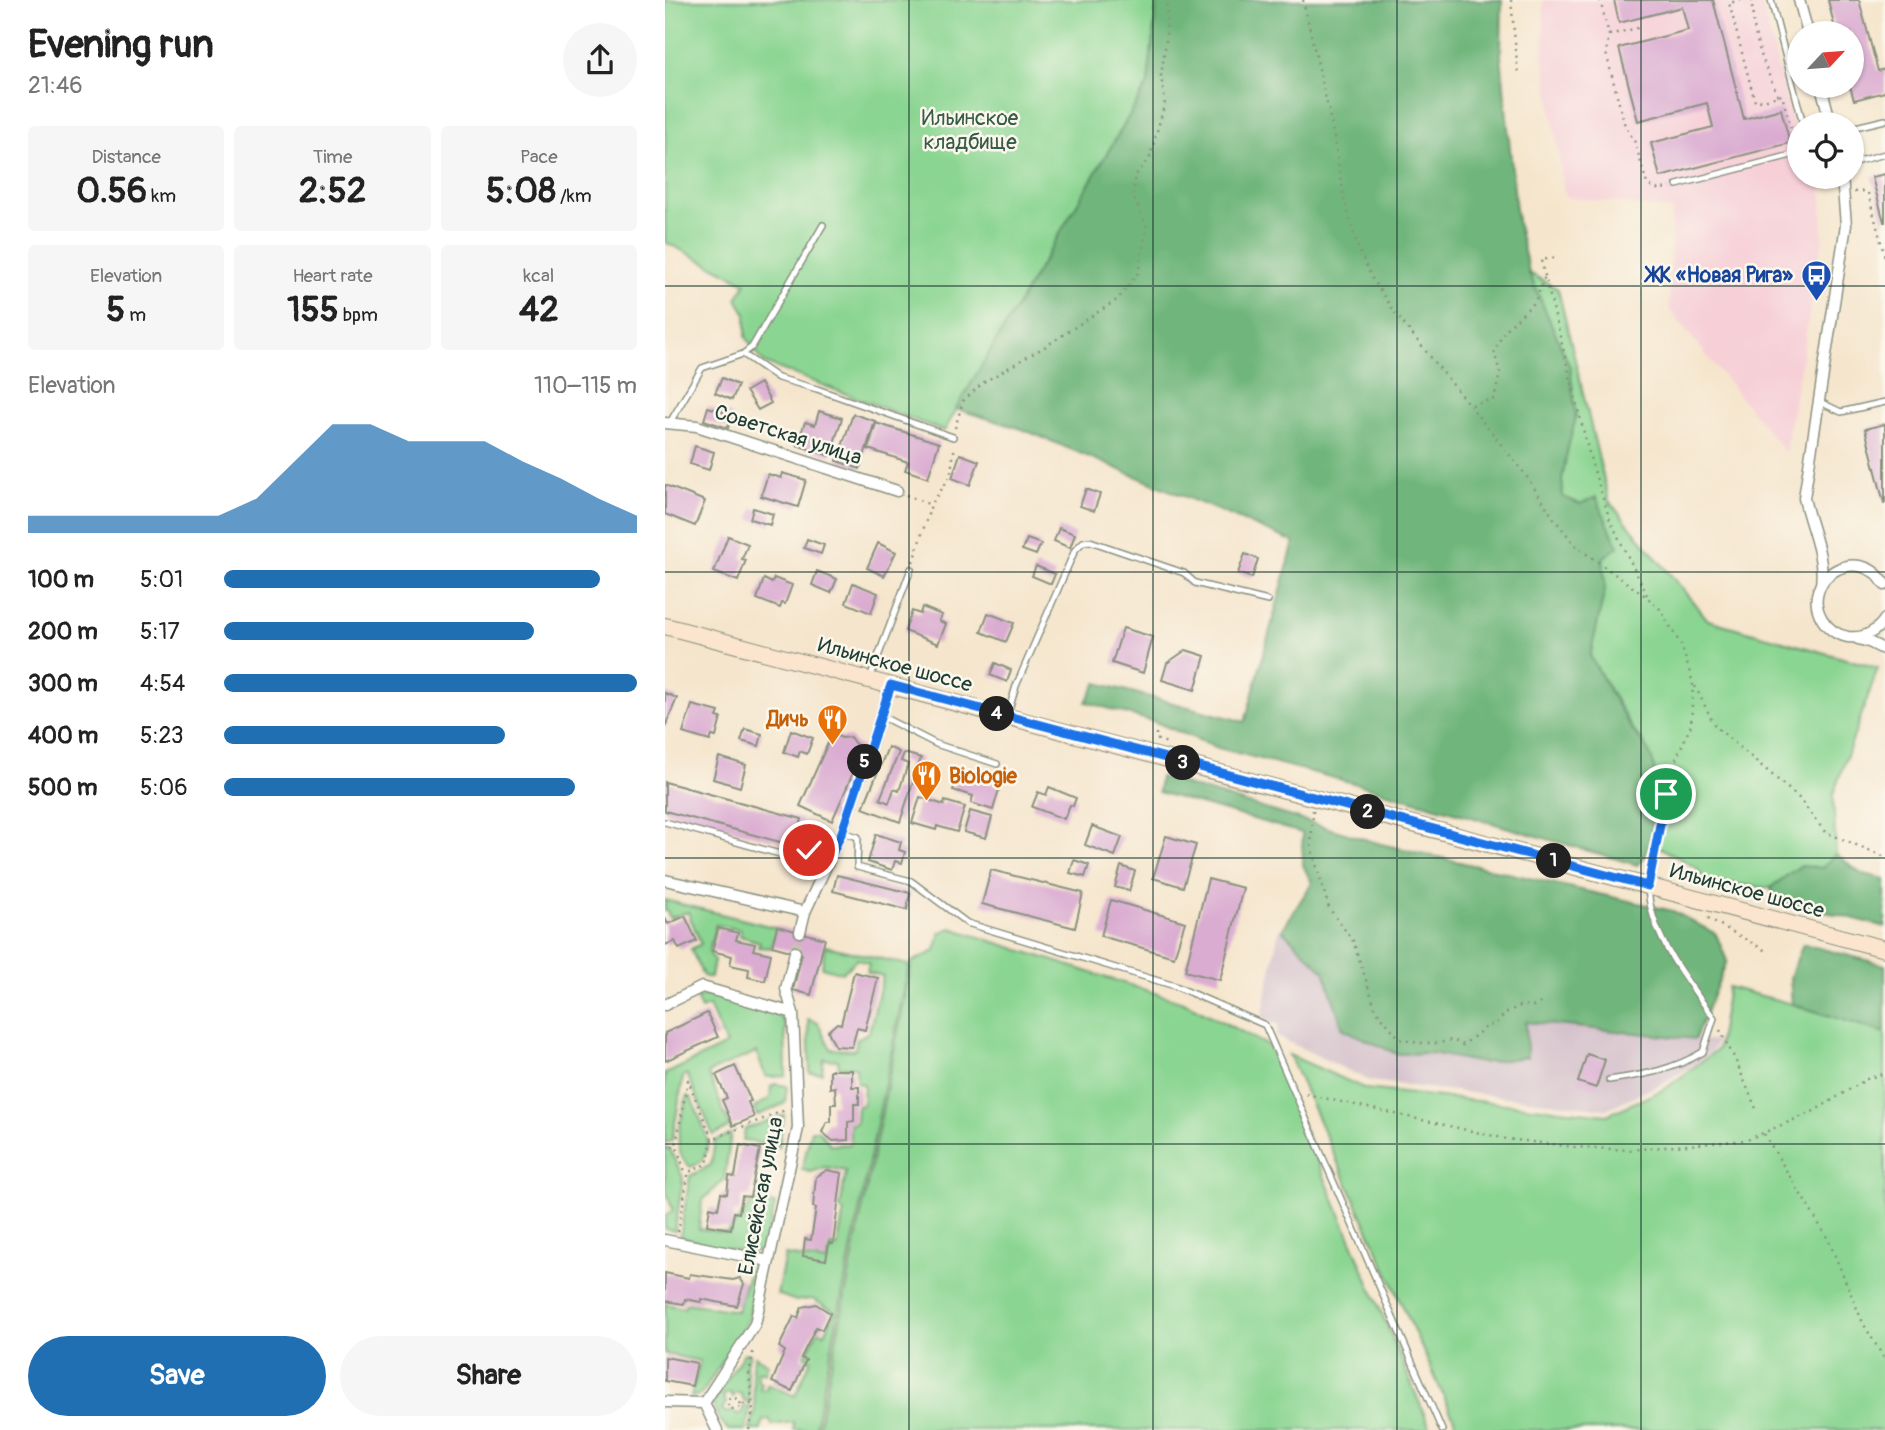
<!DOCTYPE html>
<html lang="en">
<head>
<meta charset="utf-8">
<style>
  body { margin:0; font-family:Pangolin,sans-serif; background:#f6f6f6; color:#222; height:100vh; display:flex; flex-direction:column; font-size:26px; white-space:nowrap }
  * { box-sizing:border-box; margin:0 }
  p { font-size:23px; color:#767676 }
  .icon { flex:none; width:38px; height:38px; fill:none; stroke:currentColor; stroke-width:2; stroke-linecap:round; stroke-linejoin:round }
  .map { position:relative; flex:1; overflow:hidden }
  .details { display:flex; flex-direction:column; background:#fff; width:665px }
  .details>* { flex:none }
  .needle { width:46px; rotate:64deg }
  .tools { position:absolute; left:1122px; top:21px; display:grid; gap:14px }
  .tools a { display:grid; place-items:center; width:77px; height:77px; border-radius:50%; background:#fff; box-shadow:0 2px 5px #0004; font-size:35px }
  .pin { position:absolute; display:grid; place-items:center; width:60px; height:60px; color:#fff; margin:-30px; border:4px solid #fff; border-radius:50%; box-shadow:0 2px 7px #0007 }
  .km { position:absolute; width:35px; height:35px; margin:-18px; border-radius:50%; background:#222; color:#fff; font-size:19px; line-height:35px; text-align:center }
  .round { display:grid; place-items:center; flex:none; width:74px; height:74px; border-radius:37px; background:#f6f6f6 }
  .headline { display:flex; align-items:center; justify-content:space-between; height:119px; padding:0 28px }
  h1 { font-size:38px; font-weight:700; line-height:52px }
  .figures { display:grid; grid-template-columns:repeat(3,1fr); gap:10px; height:119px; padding:7px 28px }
  .figures div { display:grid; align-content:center; border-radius:7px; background:#f6f6f6; text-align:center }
  .figures b { font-size:35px; font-weight:700 }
  .figures small { font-size:19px; font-weight:400 }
  .figures p { font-size:19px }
  .chart { height:196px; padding:14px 28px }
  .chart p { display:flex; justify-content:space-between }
  .chart svg { width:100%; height:126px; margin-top:7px; fill:#1f6fb2; opacity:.7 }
  .button { display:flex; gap:14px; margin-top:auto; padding:14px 28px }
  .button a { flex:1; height:80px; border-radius:42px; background:#1f6fb2; color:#fff; font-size:28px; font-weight:700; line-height:80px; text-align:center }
  .button a+a { background:#f6f6f6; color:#222 }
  ul { padding:0 28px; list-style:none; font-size:23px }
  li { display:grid; grid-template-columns:112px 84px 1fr; align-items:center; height:52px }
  li i { height:18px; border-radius:9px; background:#1f6fb2 }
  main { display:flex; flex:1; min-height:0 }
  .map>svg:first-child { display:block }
  .built { fill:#f6cfd7 }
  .industrial { fill:#d1bdc9 }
  .green { fill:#8bd592; stroke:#558963; stroke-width:2 }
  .forest { fill:#70b67c; stroke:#487a58; stroke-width:2 }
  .building { fill:#daacd1 }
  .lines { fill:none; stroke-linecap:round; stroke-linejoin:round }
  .minor-tunnel { stroke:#cac3ae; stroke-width:10; stroke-dasharray:10 5; stroke-linecap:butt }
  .service-casing { stroke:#8a9180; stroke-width:8 }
  .minor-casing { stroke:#8a9180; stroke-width:13 }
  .secondary-casing { stroke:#8a9180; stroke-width:18 }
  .path { stroke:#8a9180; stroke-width:2.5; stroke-dasharray:2 5; stroke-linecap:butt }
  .service { stroke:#fff; stroke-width:5 }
  .minor { stroke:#fff; stroke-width:10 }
  .secondary { stroke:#fbe5cf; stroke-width:16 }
  .route-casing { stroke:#fff; stroke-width:14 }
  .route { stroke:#1a73e8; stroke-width:9 }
  .grid { fill:none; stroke:#1f3d34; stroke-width:2; stroke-opacity:0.55 }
  .labels { text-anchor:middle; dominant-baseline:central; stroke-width:5; stroke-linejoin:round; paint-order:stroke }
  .park-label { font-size:21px; fill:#355b47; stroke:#fbf7ec }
  .transit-label { font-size:21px; font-weight:bold; fill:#164399; stroke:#fbf7ec; text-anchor:end }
  .street-label { font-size:21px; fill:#1f3d34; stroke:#fbf7ec }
  .food-label { font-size:21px; font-weight:bold; fill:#c56008; stroke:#fbf7ec; text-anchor:end }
</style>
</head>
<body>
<main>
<section class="details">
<div class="headline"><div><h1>Evening run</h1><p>21:46</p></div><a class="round"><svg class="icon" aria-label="share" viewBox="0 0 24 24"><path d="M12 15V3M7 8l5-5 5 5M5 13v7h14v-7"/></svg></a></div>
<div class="figures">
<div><p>Distance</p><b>0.56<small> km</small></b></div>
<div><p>Time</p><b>2:52</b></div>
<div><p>Pace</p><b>5:08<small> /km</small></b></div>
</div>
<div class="figures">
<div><p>Elevation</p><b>5<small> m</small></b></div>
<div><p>Heart rate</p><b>155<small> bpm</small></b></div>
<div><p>kcal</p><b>42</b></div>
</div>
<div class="chart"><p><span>Elevation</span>110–115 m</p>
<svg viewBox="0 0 160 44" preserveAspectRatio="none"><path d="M0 44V38L10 38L20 38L30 38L40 38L50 38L60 32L70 19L80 6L90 6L100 12L110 12L120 12L130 19L140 25L150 32L160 38V44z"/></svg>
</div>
<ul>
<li><b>100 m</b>5:01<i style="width:91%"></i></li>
<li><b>200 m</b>5:17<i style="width:75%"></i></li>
<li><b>300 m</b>4:54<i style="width:100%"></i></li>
<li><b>400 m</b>5:23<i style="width:68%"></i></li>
<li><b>500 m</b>5:06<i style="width:85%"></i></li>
</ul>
<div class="button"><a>Save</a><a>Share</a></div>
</section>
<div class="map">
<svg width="1220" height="1430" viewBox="0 0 1220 1430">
  <rect width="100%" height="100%" fill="#fbf7ec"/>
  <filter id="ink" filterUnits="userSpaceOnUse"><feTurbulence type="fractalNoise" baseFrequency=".0143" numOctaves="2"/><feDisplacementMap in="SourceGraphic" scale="14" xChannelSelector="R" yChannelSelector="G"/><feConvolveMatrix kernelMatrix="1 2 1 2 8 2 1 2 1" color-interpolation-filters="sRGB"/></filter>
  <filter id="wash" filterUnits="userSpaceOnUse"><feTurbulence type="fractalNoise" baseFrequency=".00686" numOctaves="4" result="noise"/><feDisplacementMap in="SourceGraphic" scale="28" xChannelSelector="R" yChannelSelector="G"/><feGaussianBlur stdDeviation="1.57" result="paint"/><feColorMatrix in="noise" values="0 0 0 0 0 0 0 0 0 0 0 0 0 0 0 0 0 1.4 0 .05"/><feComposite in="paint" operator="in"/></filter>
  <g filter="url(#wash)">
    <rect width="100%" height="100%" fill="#f5e5cc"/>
    <!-- built -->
    <path class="built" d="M878,0H1096L1134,147V177H1154L1157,195L1158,237L1120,452L1004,309L1007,209L900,197L879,60Z"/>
    <!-- industrial -->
    <path class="industrial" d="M614,929L617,930L659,971L678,1029L732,1054L766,1053L817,1063L862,1056L861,1022L1052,1041L1048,1050L1033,1062L996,1084L941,1109L705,1081L611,1036L614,1025L597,1018Z"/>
    <!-- green -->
    <path class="green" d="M0,0H492L483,84L279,431L99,363L81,337V314L72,299L81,283L0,242Z
      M864,273L893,289L944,501L1043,620L1213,668L1168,795L1171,854L1157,868L1135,866L1105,888L1040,880L1032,868L985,842L989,809L979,743L968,730L925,656L940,589L938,557L915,504L898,497L897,479L903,447L911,417Z
      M0,900L112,928L106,948L93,947L95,942L75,936L76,930L51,925L44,951L49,960L46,978L38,976L26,949L36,944L23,912L5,918L2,911H0Z
      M286,928L521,1003L604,1046L766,1430H153L247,962L270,951L275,933Z
      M160,946L244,965L150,1430H129L128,1422L107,1425L105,1419L98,1420L96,1430H85L90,1409L87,1366L90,1356L103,1364L100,1373L93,1371V1380L96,1383L95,1389L101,1390L102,1384L130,1396L146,1360L140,1356L153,1331L160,1333L170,1312L147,1299L131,1301L112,1294L120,1255L162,1262L166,1246L172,1247L179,1211L175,1209L181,1171L161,1167L146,1172L137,1170L146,1130H153L166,1145L185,1144V1124L191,1123L192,1106L198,1105L199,1084L192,1083L191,1067H174L173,1060L159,1059L157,1073H145L143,1019L153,1023L166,1049L190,1050L192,1039L204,1032L218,976L202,972L204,963L192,959L177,973L157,967Z
      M1063,987L1127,1004L1220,1033V1430H794L624,1055L701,1089L942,1115L1000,1089L1053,1049Z
      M42,994L111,1012L120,1024L121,1076L101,1077L91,1052L43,1073L65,1127L48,1135L22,1074L18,1077L7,1141L0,1143V1073H3L61,1045L44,1006L36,1009L31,998Z
      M110,1084L122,1086L120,1103L92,1116L89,1108L105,1098L106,1086Z
      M22,1096L26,1098C35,1121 58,1153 26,1167C4,1153 17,1116 22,1096Z
      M119,1115L114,1147L78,1140L80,1129Z
      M66,1134L59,1180L37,1201L34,1229L62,1233L90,1200L110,1204L99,1250C78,1257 37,1242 15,1237L25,1176L46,1165L50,1141Z
      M0,1148L5,1149L18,1178L10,1231L0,1229V1216L8,1210L0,1188Z
      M88,1264L95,1268L83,1320L40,1389L35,1395L26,1397L35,1361L0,1354V1304L19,1308L22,1303L72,1311L83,1274Z
      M79,1353L85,1354L81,1364L85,1402L79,1401L76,1394L71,1393L68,1397L66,1393H62L58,1396L61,1403L57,1409L61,1413L68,1411L72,1414L77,1413L79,1406H85L81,1430H63L53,1417L47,1403Z"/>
    <!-- forest -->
    <path class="forest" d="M492,0H837L836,55L852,221L864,273L905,367L911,417L903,447L897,479L898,497L915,504L931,497L953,547L938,558L940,589L925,656C939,680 951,704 966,728C973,739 983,746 987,759C993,780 990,804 987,825C985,840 984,854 972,865L692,784L553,748L490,722L421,702L432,683L580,722L629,542L357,429L291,409L483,84Z
      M495,777L716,844L1008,911L1051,934L1062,961L1030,1039L861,1022L862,1057L817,1063L766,1053L732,1054L678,1029L659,971L617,930L647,883L638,865L637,833L493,792Z
      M1171,854L1195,873L1220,879V927L1179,916L1114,902L1105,888L1135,866L1157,868Z
      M1138,944L1220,965V1033L1127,1004L1125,977Z"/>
    <g id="blocks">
      <!-- building -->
      <path class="building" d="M949,0H1048L1079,119L1116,109L1125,143L995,177L986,143L1048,127L1042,103L973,121L954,48L1023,30L1017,7L954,23Z
        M1163,0H1194L1213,71L1220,69V92L1189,100L1185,86L1186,33H1171Z
        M1220,174V222H1219L1207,177Z
        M57,378L73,385L67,400L50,393Z
        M95,383L106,403L93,410L81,391Z
        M43,407L67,415L63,428L39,420Z
        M154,411L177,418L165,456L132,445L140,422L150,425Z
        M188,414L210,421L195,469L172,461Z
        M211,423L274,443L263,478L240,470L243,462L203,449Z
        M1220,424V502L1219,503L1200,429Z
        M30,446L49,452L44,470L25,464Z
        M295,454L314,461L305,485L287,478Z
        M117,473L141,480L133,507L96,496L103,474L116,478Z
        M0,485L40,501L30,526L0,514Z
        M421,489L435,494L429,511L415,506Z
        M88,508L108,514L105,525L85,519Z
        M394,528L410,534L405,548L389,541Z
        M63,536L83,544L77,559L81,560L73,581L49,572Z
        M142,539L159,545L156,554L139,548Z
        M362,539L376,544L371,555L357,550Z
        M213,543L231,552L219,576L202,568Z
        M580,554L593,559L587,578L573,573Z
        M371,566L390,574L386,584L367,576Z
        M152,571L172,579L166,593L147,585Z
        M109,578L127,585L120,604L117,603L115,608L92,599L99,579L107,583Z
        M188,583L213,593L206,613L181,603Z
        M257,607L277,615L274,621L281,624L273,644L240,631L247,611L255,614Z
        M323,613L349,623L341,642L316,632Z
        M458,628L488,637L478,673L447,663Z
        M521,650L540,656L530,690L497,680L502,663Z
        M330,663L346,670L342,682L325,675Z
        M0,693L12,698L0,727Z
        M27,705L54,712L52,717L56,718L51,737L47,736L45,741L18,733Z
        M80,729L97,734L94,746L76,741Z
        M126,730L148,738L142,754L135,751L133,757L119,752Z
        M167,734L177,738L185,737L190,744L199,748L167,821L135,806Z
        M223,747L234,752L215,799L224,803L229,789L234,791L243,764L236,761L239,753L256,758L235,822L198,808Z
        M54,757L81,765L75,787L48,779Z
        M293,773L335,786L328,810L306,803L308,796L288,790Z
        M0,782L137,819L130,846L0,811Z
        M384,787L411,798L408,806L405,805L399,819L367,807L373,792L381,795Z
        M255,797L279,805L280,801L300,807L292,832L272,826L271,830L247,823Z
        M305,811L327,817L321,838L299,832Z
        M427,826L457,837L450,856L420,845Z
        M211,834L236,842L234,850L240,852L237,863L230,861L227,870L203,862Z
        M501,836L531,845L518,887L488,878Z
        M409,860L424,865L420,877L405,873Z
        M456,866L470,871L464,891L450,887Z
        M326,870L418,893L410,928L317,904Z
        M172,875L245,893L242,910L168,891Z
        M543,879L578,888L555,980L520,971Z
        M446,900L520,922L509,957L436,936Z
        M20,916L32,941L14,949L10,941L0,945V918L3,924Z
        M112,926L160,939L146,995L128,990L137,954L107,946Z
        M53,928L73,933L71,940L90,944L88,950L106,954L100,981L83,977L84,969L65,965L67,956L47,951Z
        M189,972L213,978L200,1030L192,1028L187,1047L170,1046L163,1031L172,1023L176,1024Z
        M42,1013L53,1037L0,1061V1033Z
        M922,1054L940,1060L931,1088L913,1082Z
        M70,1066L86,1101L83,1102L89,1117L68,1126L57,1100L62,1098L51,1075Z
        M165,1070H187V1087H194V1104H189V1121L183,1122V1140L168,1141L157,1132L162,1122H166V1104H171L170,1087L165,1088Z
        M75,1145L95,1149L85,1197L77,1196L74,1213L69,1212L66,1229L42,1225L45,1207L53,1209L56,1193L62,1194L64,1176L70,1177Z
        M162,1170L177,1173L168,1244L164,1243L161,1260L138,1256L140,1239L146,1240L151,1208L148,1207L151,1177Z
        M0,1273L24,1278L25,1274L68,1280L75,1278L79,1284L72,1306L36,1299V1302L20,1299L19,1304L0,1301Z
        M151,1304L165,1313L157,1330L151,1327L136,1358L141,1360L127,1391L107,1382L120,1351L114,1347L129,1316L133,1318L137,1307Z
        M0,1357L32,1363L27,1386L0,1381Z"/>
    </g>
  </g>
  <g filter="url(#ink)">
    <use href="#blocks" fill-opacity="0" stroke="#8a9180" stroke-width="2"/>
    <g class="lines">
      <!-- minor-tunnel -->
      <path class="minor-tunnel" d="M130,952L135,932"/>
      <defs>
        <path id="service" d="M1106,0L1138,124
          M1186,128L1220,120
          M1186,163L1220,154
          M1012,185L1134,153
          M78,354L87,347L158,225
          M1153,401L1176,412L1220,402
          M4,424L37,368L78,354L113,378L152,389L288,437
          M205,678L246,569
          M343,713L351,686L410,550L418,542L425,541L519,573L530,583L603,601
          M216,716L271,744L332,764
          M0,822L122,856L144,850L166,856
          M177,832L193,837L192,867L246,881L302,923L510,986L600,1025L777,1430
          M944,1080C979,1075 1008,1070 1038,1052L1049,1018C1021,979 985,936 983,887"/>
        <path id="minor" d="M1134,0L1143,33
          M1156,86L1166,124
          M0,423L32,426L232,491
          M1156,585C1160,555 1145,527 1139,498L1181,225L1177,177
          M1220,585C1195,542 1133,578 1157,619C1163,629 1172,635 1183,637C1199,639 1212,631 1220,619
          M1193,639L1204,642L1220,650
          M0,880L140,912
          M135,932L140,912L177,832L226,685
          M0,1005L37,987L128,1013
          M0,1240L104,1261
          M0,1402L39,1403
          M52,1430L39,1403L90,1324L133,1128L128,1013L121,989L130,952"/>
        <path id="secondary" d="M0,626L1220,949"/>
      </defs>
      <!-- service casing -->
      <use href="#service" class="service-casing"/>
      <!-- minor casing -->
      <use href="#minor" class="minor-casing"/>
      <!-- secondary casing -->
      <use href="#secondary" class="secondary-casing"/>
      <!-- path -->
      <path class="path" d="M638,0L666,121L680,203L693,248L707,278L730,313L860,474L890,520L912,547L983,598L995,609L1017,647L1028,683L1026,725L1008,766L1001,794L986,874
        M846,0L853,73
        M935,0L944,35L941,53L960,126L970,142L982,184L994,190L1005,187
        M1076,0L1064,3L1090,102L1117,95L1130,144
        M1087,0C1087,38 1098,62 1113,96
        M944,35L976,27
        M1189,192L1203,191
        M1203,193L1220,257
        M889,258L876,260L926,461L945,520L982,595
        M807,405L829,399L835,373L829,351L840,330L870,302L880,276
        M290,428L298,401L319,382L381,346L453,299L473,273L482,227L468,196L470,176L485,157L500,102L496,76L501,41L502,0
        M241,495L266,505
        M248,562L266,505L285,477L290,445
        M1030,686L1050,726L1133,797L1160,832L1220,857
        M491,733V739L505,744
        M648,810L646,847L664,908L688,941L711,1010L735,1039L753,1043H774L787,1040L798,1045L821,1027L831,1023L842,1012L857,1005L869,1006L878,1002
        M1043,918L1101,951
        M1055,1030L1070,1059L1092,1111
        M641,1094L842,1139L910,1147L963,1150L1082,1140L1149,1111L1202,1079L1220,1073
        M1099,1134L1163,1239L1198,1323L1220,1360
        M47,1139L42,1164L26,1171L19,1169L11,1145L23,1080L47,1139L123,1109
        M0,1144L10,1147
        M13,1232L24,1170
        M76,1404L73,1399L65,1398L62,1403L65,1409H73L76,1404H88
        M84,1430L88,1410L84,1374L88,1351"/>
      <!-- service -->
      <use href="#service" class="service"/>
      <!-- minor -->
      <use href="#minor" class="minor"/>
      <!-- secondary -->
      <use href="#secondary" class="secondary"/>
    </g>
  </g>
  <g class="lines" filter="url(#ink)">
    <defs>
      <path id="route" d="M144,850L166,856L177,832L226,685L983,886L1001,794"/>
    </defs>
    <!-- route casing -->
    <use href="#route" class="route-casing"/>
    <!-- route -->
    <use href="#route" class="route"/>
  </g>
  <!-- grid -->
  <path class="grid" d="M244,0V1430M488,0V1430M732,0V1430M976,0V1430M0,286H1220M0,572H1220M0,858H1220M0,1144H1220"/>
  <!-- icons -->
  <defs>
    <symbol id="bus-pin" viewBox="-11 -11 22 30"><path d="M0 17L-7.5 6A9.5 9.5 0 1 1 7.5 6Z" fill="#1a4fb4" stroke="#fbf7ec"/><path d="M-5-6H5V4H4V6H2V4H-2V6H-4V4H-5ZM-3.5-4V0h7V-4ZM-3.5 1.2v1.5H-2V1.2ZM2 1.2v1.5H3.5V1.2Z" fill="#fff"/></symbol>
    <symbol id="restaurant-pin" viewBox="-11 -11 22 30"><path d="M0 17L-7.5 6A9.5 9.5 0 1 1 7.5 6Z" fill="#e8710a" stroke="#fbf7ec"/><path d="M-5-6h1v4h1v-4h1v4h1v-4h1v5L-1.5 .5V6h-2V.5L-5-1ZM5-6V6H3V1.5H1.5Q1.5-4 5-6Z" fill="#fff"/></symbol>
  </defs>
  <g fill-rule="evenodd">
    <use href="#bus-pin" x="1134" y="258" width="35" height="47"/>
    <use href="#restaurant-pin" x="150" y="702" width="35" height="47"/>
    <use href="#restaurant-pin" x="244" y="758" width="35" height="47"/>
  </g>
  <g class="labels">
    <!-- park labels -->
    <g class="park-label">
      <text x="305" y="118">Ильинское<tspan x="305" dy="24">кладбище</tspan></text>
    </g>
    <!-- transit labels -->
    <g class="transit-label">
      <text x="1128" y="275">ЖК «Новая Рига»</text>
    </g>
    <!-- street labels -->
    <g class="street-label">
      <text transform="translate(123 435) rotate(18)">Советская улица</text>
      <text transform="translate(230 665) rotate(15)">Ильинское шоссе</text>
      <text transform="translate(1082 891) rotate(15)">Ильинское шоссе</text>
      <text transform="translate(96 1196) rotate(-79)">Елисейская улица</text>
    </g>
    <!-- food labels -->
    <g class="food-label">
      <text x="144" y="719">Дичь</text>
      <text x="284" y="776" text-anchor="start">Biologie</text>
    </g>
  </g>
</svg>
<div class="tools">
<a><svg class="needle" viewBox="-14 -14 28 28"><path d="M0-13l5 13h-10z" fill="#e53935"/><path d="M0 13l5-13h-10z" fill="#767676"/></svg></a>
<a><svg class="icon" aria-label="locate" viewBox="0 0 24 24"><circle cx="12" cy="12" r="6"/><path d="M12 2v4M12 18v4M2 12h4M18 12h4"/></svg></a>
</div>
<div class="pin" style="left:1001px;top:794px;background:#1e9e55"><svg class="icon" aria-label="arrive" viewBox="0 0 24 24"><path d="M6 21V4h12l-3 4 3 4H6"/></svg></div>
<div class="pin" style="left:144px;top:850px;background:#d93025"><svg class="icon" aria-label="check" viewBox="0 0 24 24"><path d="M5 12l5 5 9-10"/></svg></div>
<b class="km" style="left:889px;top:861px">1</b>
<b class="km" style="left:703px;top:812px">2</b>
<b class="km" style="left:518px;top:763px">3</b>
<b class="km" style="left:332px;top:714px">4</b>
<b class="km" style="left:200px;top:762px">5</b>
</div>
</main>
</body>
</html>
